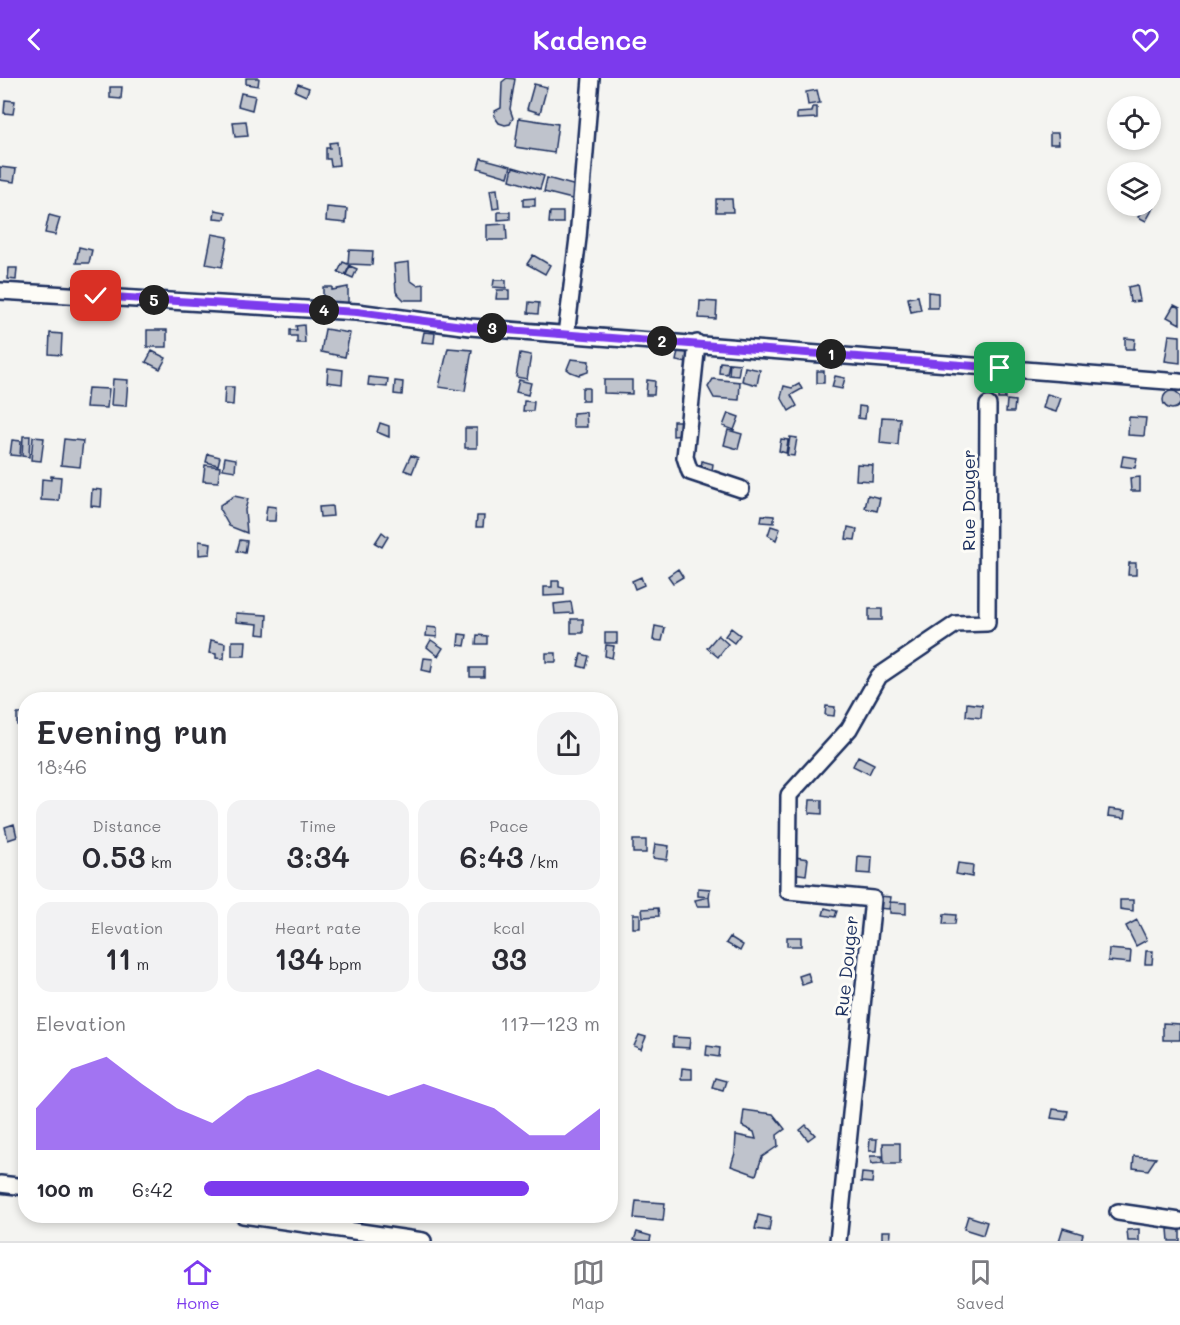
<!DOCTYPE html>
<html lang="en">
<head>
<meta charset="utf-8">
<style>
  body { margin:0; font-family:Mali,sans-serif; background:#f2f2f3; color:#2b2b33; height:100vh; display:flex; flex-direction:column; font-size:22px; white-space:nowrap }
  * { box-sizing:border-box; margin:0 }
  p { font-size:20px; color:#7c7c81 }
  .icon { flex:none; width:33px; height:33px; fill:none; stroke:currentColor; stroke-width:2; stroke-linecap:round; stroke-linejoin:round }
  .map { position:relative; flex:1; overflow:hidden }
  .panel { position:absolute; left:18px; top:614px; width:600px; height:531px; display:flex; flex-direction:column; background:#fff; border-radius:24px; box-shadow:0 3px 9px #0003 }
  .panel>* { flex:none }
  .buttons { position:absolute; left:1107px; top:18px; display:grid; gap:12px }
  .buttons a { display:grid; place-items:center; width:54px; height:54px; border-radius:50%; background:#fff; box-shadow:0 3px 9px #0003; font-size:30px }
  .pin { position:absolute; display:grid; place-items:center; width:51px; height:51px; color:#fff; margin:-26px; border-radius:12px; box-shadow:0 3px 9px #0006 }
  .km { position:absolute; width:30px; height:30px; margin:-15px; border-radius:50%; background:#222; color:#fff; font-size:16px; line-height:30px; text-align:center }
  .round { display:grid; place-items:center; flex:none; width:63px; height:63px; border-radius:24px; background:#f2f2f3 }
  .overview { display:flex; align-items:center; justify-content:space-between; height:102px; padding:0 18px }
  h1 { font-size:33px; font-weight:600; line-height:45px }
  .metrics { display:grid; grid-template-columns:repeat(3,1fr); gap:9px; height:102px; padding:6px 18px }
  .metrics div { display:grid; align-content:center; border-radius:15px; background:#f2f2f3; text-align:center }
  .metrics b { font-size:30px; font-weight:600 }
  .metrics small { font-size:16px; font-weight:400 }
  .metrics p { font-size:16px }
  .chart { height:168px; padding:12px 18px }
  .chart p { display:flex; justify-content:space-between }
  .chart svg { width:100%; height:108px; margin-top:6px; fill:#7c3aed; opacity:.7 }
  ul { padding:0 18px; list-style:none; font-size:20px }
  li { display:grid; grid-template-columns:96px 72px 1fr; align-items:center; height:45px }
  li i { height:15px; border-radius:8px; background:#7c3aed }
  header { display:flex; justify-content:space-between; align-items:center; height:78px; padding:0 18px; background:#7c3aed; color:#fff; font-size:27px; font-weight:600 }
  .tab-bar { display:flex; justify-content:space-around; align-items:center; height:84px; border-top:2px solid #e1e1e2; background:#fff; font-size:16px; color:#7c7c81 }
  .tab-bar a { display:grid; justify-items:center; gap:3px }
  .tab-bar .selected { color:#7c3aed }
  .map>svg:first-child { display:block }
  .building { fill:#bfc3cc; stroke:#1b2f5e; stroke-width:1.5 }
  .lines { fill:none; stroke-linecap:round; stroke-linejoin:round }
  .minor-casing { stroke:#1b2f5e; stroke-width:20 }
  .minor { stroke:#fdfcf7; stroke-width:15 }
  .route-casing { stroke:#fff; stroke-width:12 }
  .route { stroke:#7c3aed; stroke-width:8 }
  .labels { text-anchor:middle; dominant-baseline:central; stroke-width:6; stroke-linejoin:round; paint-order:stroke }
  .street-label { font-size:18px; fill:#1b2f5e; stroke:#fdfcf7 }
</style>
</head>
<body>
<header><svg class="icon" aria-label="back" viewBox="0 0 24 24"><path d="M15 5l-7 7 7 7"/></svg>Kadence<svg class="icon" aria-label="heart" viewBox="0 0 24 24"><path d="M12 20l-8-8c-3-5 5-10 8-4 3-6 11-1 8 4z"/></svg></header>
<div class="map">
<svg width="1180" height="1163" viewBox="0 0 1180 1163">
  <rect width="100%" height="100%" fill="#f4f4f1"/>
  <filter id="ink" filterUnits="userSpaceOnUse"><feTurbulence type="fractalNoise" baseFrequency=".0167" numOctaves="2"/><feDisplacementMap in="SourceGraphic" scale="12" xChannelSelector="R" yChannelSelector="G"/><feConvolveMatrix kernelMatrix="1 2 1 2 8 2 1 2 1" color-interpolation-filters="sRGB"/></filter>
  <g filter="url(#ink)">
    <!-- building -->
    <path class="building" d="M246,0H259L258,8L246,6Z
      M507,0L515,1L510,31L513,40L510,46L505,47L499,45L494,38L495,33L501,30L502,4Z
      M298,6L309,10L306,18L295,13Z
      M534,6L547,9L540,35L527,31Z
      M110,9H122L121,21L110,20Z
      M817,12L820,25L808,27L806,14Z
      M241,15L255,18L252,32L238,28Z
      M5,22L15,23L13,36L4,35Z
      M813,29H817V40L797,41V35L812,34Z
      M519,40L558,46L554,75L515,69Z
      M246,43L248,58L235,59L233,44Z
      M1050,55H1058L1059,66H1050Z
      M337,64L339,87L331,88L330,81H326V70H330L329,65Z
      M481,80L511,88L508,99L478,90Z
      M0,89L16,91L14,104L0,102Z
      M513,89L544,98L540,111L510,102Z
      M547,100L580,109L576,122L544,114Z
      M497,111L499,130L493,131L490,112Z
      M1150,113L1157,115L1153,130L1145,128H1150Z
      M535,120V128H523V121Z
      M716,121H732L733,134H716Z
      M1144,128L1152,132L1146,143L1138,139Z
      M327,129L347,131L346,145L326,143Z
      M215,132L226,134L225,141L214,140Z
      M498,134H510V141L498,142Z
      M550,134H563V145H549Z
      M49,137L60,140L55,157L45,155Z
      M506,146L507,162H487V147Z
      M212,156L228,159L222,189L206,186Z
      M79,169L92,172L89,185H76Z
      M349,172L373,173L372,187L348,186Z
      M533,177L550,187L545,196L527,186Z
      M343,184L350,187L345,197L338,194Z
      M409,184L410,202L417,207L424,206V222H404L396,214L394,186Z
      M350,188L357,191L353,200L346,197Z
      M9,190H17L16,202L8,201Z
      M494,202H506V210L493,209Z
      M1137,207L1140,223L1130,224L1128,209Z
      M323,209H332V212L348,209V230H333V225H323Z
      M497,212H509V221H496Z
      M928,214L938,215V230H928Z
      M918,218L921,232L911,234L908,220Z
      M700,223L717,224L716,241L699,240Z
      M529,224L539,225L538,236L528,235Z
      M1174,227L1180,230V246L1167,239Z
      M304,247L305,265H297V258H290V252H297L296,248Z
      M325,251L350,255L345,279L321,274Z
      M147,252H167V269H147Z
      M424,254L435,255L434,265L422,264Z
      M50,255L62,256L61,277L49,276Z
      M1169,257L1180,258V285L1165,283Z
      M1125,260L1135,261L1134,271H1125Z
      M679,268L691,271L687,285L676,283Z
      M448,270L472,272L465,313L439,309Z
      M152,273L166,280L160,291L146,284Z
      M520,275L531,277L527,301L516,299Z
      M571,281L589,283L588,294L579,297L571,294L567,291Z
      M720,284L729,285L727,296L719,295Z
      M730,285L740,286L738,298L729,297Z
      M745,289L760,292L757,307L742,303Z
      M328,290L343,292L342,306L327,304Z
      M817,293H824V305H817Z
      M835,298L845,300L842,311L832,309Z
      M369,299L388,301L387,309L368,307Z
      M113,301L128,302L126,328L111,327Z
      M713,301L740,304L739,322L714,320L708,309Z
      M519,302L531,305L528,317L516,314Z
      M604,302H632V316L604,315Z
      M647,302L655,303L654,317H646Z
      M395,303L403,304L402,317L394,316Z
      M1007,305H1015L1014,317L1006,316Z
      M799,306L802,311L791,317L797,328L789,333L781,319L784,308L792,310Z
      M225,309H234L233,327L224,326Z
      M998,309H1005V321H998Z
      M88,310L109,311L107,330L86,329Z
      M582,310H589V323H582Z
      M1163 322a9 9 0 1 1 18 0a9 9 0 1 1-18 0Z
      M1047,316L1061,320L1056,334L1043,330Z
      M1007,322L1015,323L1014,334H1006Z
      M524,323L534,324L533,333H523Z
      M859,328L866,329L865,341L858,340Z
      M586,334L587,349H573V335Z
      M728,335L739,339L734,352L723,348Z
      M882,339L900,340L898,367L880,365Z
      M1129,339L1146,340L1144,358L1128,357Z
      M673,343H686V357L673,358Z
      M380,345L389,348V359L377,354Z
      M465,350H477V370H465Z
      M728,352L742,356L738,371L724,367Z
      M23,358H30L29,379L22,378Z
      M33,359L44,360L41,383L31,382Z
      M790,359L797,360L794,378L787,377Z
      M64,361L83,363L80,389L61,387Z
      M781,361L788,362L786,375L779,373Z
      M12,362L21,363L20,378L10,377Z
      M208,376L220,379L218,387L206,384Z
      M411,377L418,380L412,395L404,392Z
      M1123,378L1137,380L1135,390L1121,388Z
      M225,379L236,381L235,393L223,391Z
      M702,383L713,386L712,393L701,391Z
      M857,386L873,387L872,403L856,402Z
      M205,387L220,389L218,404L203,403Z
      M51,398L61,399L59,423L41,422L42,401L51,402Z
      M1140,399V413H1131L1130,400Z
      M92,411L102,412L101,429L91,428Z
      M868,417L880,420L877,433L865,430Z
      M234,418L248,421L245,432L247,455L229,448L220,432V427Z
      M267,428L276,429L275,443H265Z
      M332,428L333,438L320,439L319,429Z
      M762,437L774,438V445L761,444Z
      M477,438H484L483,449H476Z
      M771,448L780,451L776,462L768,457Z
      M848,449L857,451L855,462L846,461Z
      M382,454L388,459L382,469L375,465Z
      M240,462L247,463L245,475L237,473Z
      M199,463L211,465L210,476L199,477Z
      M1129,485H1136V497H1128Z
      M678,491L683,499L673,505L668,498Z
      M641,499L644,507L635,511L632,503Z
      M552,503H559V509L564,510V517L544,518V509H552Z
      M571,524L573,535L555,536L554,526Z
      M869,531H882V542H869Z
      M236,535L267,537L266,557L257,556L258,546L236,544Z
      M571,541H583V555H571Z
      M655,548L665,550L662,563L653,562Z
      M427,549L437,550V559L426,558Z
      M731,550L740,557L734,565L725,558Z
      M605,555H617V565H605Z
      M459,556L467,557L465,568L458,567Z
      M477,557L487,558V566H476Z
      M718,557L728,566L718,579L707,570Z
      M211,562L225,565L224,581L216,580V576L209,575Z
      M431,562L443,570L438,578L427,569Z
      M232,563H246L245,578H232Z
      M606,567L614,568L612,580L605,578Z
      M546,575H556V584H546Z
      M581,576L589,578L586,590L578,588Z
      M424,580L433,581L431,594L422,592Z
      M470,590H484V599H470Z
      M967,625L982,627L981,640L966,638Z
      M826,628L835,629L834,638L825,637Z
      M17,636H26V647H17Z
      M858,678L874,686L869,696L853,688Z
      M810,722H822V736L809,735Z
      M1109,731L1126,733L1125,740L1108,738Z
      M14,746L17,759L8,762L5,749Z
      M633,762H646V775H633Z
      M655,766L669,768L667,782L653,780Z
      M858,778L872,779L871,796L857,795Z
      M795,779L808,781L806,797L793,795Z
      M958,785L973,787L972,799L956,796Z
      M698,810L710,811L709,819L698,818Z
      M878,818L891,819L889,831L876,830Z
      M709,819L710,828H697L695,822Z
      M1120,822H1133V833L1120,831Z
      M890,824L906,825V836L890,835Z
      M658,830L659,838L643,839L642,831Z
      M825,830L837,833L835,839L823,837Z
      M633,836H640V850H633Z
      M944,836L956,837L955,846H943Z
      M1137,842L1147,862L1136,868L1126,848Z
      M730,859L743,867L740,873L726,865Z
      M787,859H801V868H787Z
      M1109,871L1131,873L1130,885L1108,883Z
      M1146,873H1153L1152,886H1145Z
      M845,879L861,882L857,887L844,885Z
      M808,895L811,904L802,907L799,898Z
      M1163,945L1180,946V962H1163Z
      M639,957L646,959L641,971L634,968Z
      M673,959L690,960L689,970L673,969Z
      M707,968L720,970L719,979L706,977Z
      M682,990L692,991V1001H681Z
      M715,1000L726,1003L723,1012L712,1009Z
      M1053,1031L1068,1033L1066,1042L1051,1040Z
      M744,1032L773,1036L785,1051L777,1057L778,1068L762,1079L756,1097L731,1088L735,1075L736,1057L756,1061L754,1054L742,1048Z
      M806,1047L815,1057L808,1062L800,1052Z
      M870,1061H877L876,1073H869Z
      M883,1065H900V1086H884Z
      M870,1078H882V1085L871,1086Z
      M1134,1078L1156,1080L1148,1092L1133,1090Z
      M862,1095L873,1096L872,1105L861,1104Z
      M636,1123L665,1125L663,1143L634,1140Z
      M758,1137L771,1140L769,1153L755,1151Z
      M968,1138L987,1144L983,1157L964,1151Z
      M1063,1150L1083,1156L1081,1163H1059Z
      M1180,1150V1163H1169L1168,1151Z
      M1139,1151V1163H1128L1127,1152Z
      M882,1153H891L890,1163H882Z
      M637,1154L651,1158L650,1163L634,1162Z"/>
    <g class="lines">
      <defs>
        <path id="minor" d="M0,213L357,234L470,249L1180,304
          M566,257L578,160L591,0
          M697,265L685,379L690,394L741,411
          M0,1106L26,1109
          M1118,1134L1180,1143
          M243,1137L423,1163
          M838,1163L873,821L788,813L789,717L849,651L879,598L956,546L987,545L988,327"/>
      </defs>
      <!-- minor casing -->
      <use href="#minor" class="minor-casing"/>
      <!-- minor -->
      <use href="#minor" class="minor"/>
    </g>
  </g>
  <g class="lines" filter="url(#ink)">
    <defs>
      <path id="route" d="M96,218L357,234L470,249L1000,290"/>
    </defs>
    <!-- route casing -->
    <use href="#route" class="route-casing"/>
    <!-- route -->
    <use href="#route" class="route"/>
  </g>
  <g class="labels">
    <!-- street labels -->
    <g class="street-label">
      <text transform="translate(968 422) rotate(-90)">Rue Douger</text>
      <text transform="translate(846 888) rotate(-84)">Rue Douger</text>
    </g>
  </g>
</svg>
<div class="buttons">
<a><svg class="icon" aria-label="locate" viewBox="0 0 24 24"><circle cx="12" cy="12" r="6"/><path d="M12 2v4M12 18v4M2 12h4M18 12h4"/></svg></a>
<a><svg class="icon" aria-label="layers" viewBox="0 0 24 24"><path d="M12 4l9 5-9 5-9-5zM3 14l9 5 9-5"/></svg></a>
</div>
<div class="pin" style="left:1000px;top:290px;background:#1e9e55"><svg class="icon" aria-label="arrive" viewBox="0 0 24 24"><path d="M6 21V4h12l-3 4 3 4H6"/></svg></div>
<div class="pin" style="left:96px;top:218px;background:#d93025"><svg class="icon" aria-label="check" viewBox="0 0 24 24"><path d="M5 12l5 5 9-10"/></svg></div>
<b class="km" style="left:831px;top:276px">1</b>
<b class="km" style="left:662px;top:263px">2</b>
<b class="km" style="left:492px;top:250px">3</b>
<b class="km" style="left:324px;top:232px">4</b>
<b class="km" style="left:154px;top:222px">5</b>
<section class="panel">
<div class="overview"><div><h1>Evening run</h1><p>18:46</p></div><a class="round"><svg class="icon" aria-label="share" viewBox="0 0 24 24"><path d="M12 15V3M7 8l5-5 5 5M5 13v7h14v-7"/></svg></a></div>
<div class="metrics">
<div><p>Distance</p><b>0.53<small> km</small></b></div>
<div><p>Time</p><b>3:34</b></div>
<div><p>Pace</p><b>6:43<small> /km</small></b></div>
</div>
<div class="metrics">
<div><p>Elevation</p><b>11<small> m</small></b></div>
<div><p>Heart rate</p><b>134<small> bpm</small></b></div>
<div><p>kcal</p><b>33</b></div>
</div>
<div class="chart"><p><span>Elevation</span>117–123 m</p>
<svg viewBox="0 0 160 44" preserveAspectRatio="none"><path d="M0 44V27L10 11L20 6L30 17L40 27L50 33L60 22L70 17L80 11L90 17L100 22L110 17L120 22L130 27L140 38L150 38L160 27V44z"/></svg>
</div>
<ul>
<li><b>100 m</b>6:42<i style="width:82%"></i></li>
</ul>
</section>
</div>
<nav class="tab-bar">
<a class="selected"><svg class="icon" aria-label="home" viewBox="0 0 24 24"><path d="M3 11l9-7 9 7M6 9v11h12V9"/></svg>Home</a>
<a><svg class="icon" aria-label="map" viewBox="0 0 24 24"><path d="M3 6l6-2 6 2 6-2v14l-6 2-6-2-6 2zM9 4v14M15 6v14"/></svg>Map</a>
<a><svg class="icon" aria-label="saved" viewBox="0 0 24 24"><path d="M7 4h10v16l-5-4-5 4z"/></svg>Saved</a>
</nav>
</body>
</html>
